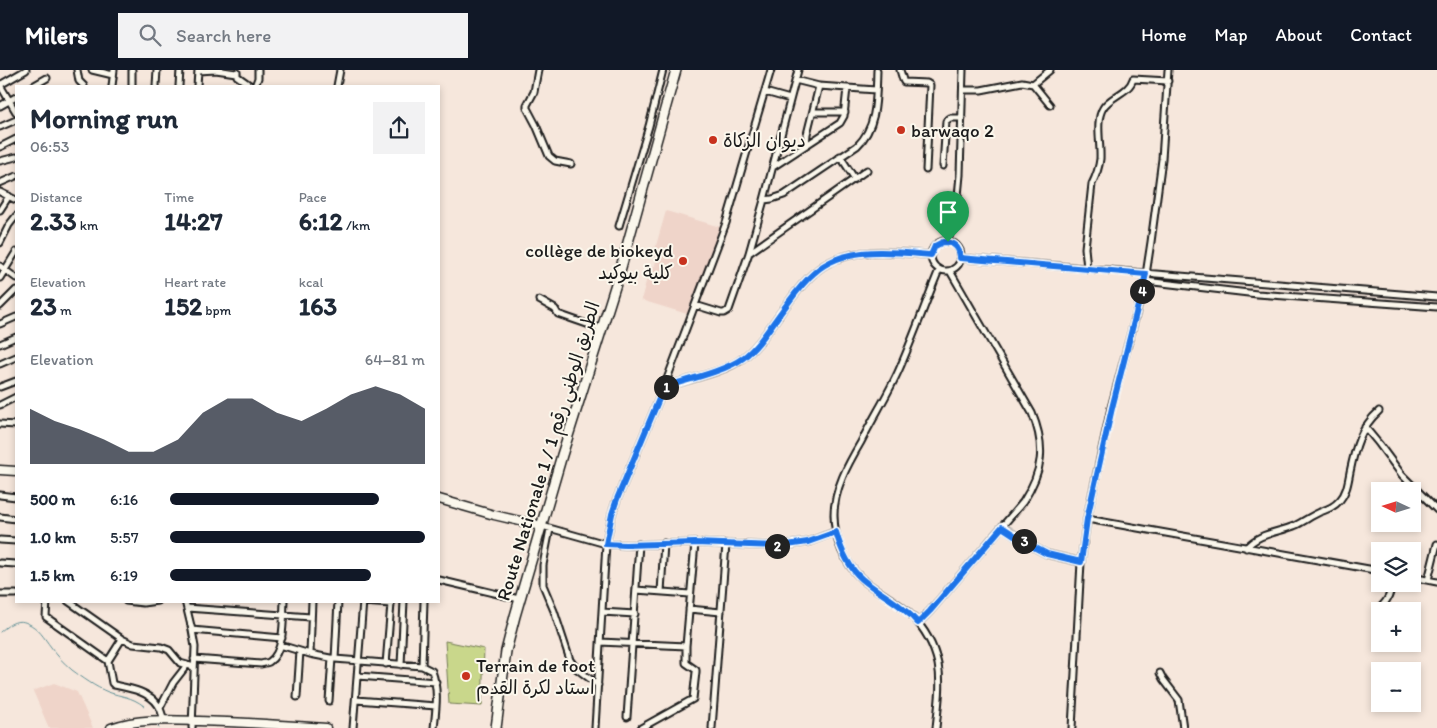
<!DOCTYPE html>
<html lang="en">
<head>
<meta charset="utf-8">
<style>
  body { margin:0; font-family:Itim,"Playpen Sans Arabic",sans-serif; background:#f2f2f3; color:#1f2937; height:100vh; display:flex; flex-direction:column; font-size:19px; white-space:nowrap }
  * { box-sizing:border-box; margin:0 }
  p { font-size:16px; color:#747a83 }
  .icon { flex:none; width:28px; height:28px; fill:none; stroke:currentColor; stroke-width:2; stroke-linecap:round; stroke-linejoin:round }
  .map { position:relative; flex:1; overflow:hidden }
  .side { position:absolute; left:15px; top:15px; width:425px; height:518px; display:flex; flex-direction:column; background:#fff; border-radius:0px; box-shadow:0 2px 8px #0003 }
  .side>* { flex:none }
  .needle { width:32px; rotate:274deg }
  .fabs { position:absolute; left:1371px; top:412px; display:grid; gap:10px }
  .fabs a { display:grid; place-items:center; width:50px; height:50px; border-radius:0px; background:#fff; box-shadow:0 2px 8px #0003; font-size:25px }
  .pin { position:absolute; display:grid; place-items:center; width:42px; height:42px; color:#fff; margin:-51px -21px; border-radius:50% 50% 50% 0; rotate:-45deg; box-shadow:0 0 5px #0007 }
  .pin .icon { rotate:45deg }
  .km { position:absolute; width:25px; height:25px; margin:-12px; border-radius:50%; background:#222; color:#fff; font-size:14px; line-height:25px; text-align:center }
  .round { display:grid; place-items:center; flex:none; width:52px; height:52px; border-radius:0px; background:#f2f2f3 }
  .head { display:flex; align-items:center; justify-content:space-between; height:85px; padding:0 15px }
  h1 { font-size:28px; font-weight:700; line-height:38px }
  .stats { display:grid; grid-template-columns:repeat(3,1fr); gap:8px; height:85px; padding:5px 15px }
  .stats div { display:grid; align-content:center }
  .stats b { font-size:25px; font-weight:700 }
  .stats small { font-size:14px; font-weight:400 }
  .stats p { font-size:14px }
  .chart { height:140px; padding:10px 15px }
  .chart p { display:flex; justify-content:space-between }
  .chart svg { width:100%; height:90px; margin-top:5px; fill:#111827; opacity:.7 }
  ul { padding:0 15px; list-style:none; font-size:16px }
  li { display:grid; grid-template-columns:80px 60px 1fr; align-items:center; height:38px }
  li i { height:12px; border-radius:6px; background:#111827 }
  header { display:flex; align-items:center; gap:30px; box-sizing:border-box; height:70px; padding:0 25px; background:#111827; color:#fff }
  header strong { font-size:24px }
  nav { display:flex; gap:28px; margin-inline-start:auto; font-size:18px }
  .search { width:350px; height:45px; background:#f2f2f3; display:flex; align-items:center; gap:12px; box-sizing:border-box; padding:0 18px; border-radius:0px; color:#747a83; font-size:19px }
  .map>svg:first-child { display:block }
  .built { fill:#efd4c9 }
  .pitch { fill:#c9d78b; stroke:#727a54 }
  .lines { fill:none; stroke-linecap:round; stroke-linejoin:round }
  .stream { stroke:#609096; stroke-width:1 }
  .street-casing { stroke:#1c1c1c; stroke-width:9 }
  .secondary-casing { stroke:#1c1c1c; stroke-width:11 }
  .primary-casing { stroke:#1c1c1c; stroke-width:12 }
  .street { stroke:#fbf7ec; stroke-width:5 }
  .secondary { stroke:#fbf7ec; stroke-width:8 }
  .primary { stroke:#fbf7ec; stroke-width:9 }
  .route-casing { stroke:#fff; stroke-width:10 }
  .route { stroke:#1a73e8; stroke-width:6 }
  .poi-dot { fill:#c8321e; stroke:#fbf7ec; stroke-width:2 }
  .labels { text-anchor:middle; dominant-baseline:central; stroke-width:4; stroke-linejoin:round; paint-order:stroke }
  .poi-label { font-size:19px; fill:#1c1c1c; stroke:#fbf7ec; text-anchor:start }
  .street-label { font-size:19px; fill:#1c1c1c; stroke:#fbf7ec }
</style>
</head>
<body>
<header>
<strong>Milers</strong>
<div class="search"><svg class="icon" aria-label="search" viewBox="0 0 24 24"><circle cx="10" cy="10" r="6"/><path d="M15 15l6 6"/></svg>Search here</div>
<nav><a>Home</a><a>Map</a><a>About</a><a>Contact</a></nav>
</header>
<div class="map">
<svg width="1437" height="658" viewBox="0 0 1437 658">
  <rect width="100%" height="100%" fill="#f6e7dc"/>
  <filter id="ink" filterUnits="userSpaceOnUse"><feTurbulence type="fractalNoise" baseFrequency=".02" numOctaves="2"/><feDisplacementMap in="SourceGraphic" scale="10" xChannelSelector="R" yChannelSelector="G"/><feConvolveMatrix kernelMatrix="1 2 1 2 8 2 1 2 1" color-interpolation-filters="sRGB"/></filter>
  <g filter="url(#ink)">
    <!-- built -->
    <path class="built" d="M666,141L720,157L719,168L687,244L641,230L650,197L655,196L656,189L653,186Z
      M54,613L77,622L93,658H49L33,621Z"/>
    <!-- pitch -->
    <path class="pitch" d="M445,571L484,579L482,636L449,634Z"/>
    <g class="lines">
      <!-- stream -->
      <path class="stream" d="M0,562C8,555 17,548 27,553C39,558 44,568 51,577C57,586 64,593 72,600C83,608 95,617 108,622C122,627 131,626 144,636
        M158,657L159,658"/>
      <defs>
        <path id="street" d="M77,0L79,11L84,16
          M92,0L113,5
          M132,0V16
          M538,0L534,22L527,35V38L536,55L549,86L555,91L571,94
          M900,0L903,10L904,12L927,13L930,15L926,100
          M198,1L216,0L236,3
          M237,2V6L251,16
          M795,10L819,16L876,20
          M1033,14L1050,0
          M0,15L16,42
          M0,15L26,0
          M33,16L47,8
          M112,16L114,0
          M156,16L157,0
          M179,16L180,0
          M197,16L198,0
          M255,16L258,8V0
          M337,16L340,0
          M963,20H981L1022,12L1033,14L1050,35
          M765,22L790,29
          M0,36L16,27
          M814,42H845
          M0,57L16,50
          M806,75L807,64L819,16
          M0,77L16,69
          M840,86L855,109
          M0,91L16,87
          M943,96L946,51L950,48H962
          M773,97L840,53L844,46L847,18
          M0,113L16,106
          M0,122L16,130
          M764,130L772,129L784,125L857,76C878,56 876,27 877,0
          M0,140L9,126
          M619,156L649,56L663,0
          M931 186a15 15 0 1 1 30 0a15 15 0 1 1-30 0Z
          M948,172L958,126L960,105L963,0
          M0,173L9,155L16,146
          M749,183L867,100
          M960,188L1437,227
          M0,196L16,208
          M1087,198L1085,178L1092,114C1096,106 1099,98 1100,89C1101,74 1095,51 1103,38C1110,26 1129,23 1133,9L1168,11
          M0,208L16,182
          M1145,211L1257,224L1437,237
          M539,230L555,239L558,244L601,259
          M695,235L721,243H724L729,240L749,183L764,130L798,0
          M0,236L16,220
          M0,254L16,247
          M0,274L16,267
          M0,294L16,287
          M0,317L16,311
          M664,317C686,310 726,302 743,288C759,276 770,257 782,241C792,228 801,214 814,203C845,175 892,182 931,185
          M0,335L16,327
          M0,354L16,355
          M1365,357L1379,374L1402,405L1437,440
          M0,425L16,427
          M0,447L16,449
          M1087,449L1380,501
          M542,456L606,474L625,475L695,473L780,476L808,472L835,462
          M1003,457L1028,474L1047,484L1081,492
          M550,459L543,495V515L554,541L570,590L577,599L598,615
          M0,470L16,471
          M1246,478C1259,463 1276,463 1294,456C1303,452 1311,446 1320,442C1328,439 1334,437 1340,430C1347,422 1348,412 1350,402C1355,378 1360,358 1379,341
          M0,493L16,494
          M1412,507L1437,512
          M439,510L519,529
          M1428,510L1437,474
          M636,520L690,524
          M661,522L664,473
          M0,524H16
          M47,531L46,547L108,591
          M68,531L122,569L133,574L161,577L169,580L180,593L194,597
          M126,531L143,533L157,531
          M185,531L192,560L195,577L192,658
          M363,532L391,534L386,594
          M1381,537C1388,530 1391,524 1391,514
          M187,538L311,547
          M689,539L721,542
          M602,542L635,544
          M918,553L930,541L1023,432C1043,401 1046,377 1032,343L950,201
          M192,560L282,568
          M122,569L108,591L112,613L114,615C128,618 149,621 158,635C161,639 162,645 164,650
          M600,572L686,576
          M280,575L310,584L335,589L422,596L432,601C439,620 436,638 434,658
          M310,584L312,531
          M194,589L261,594C264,593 267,593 269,592C285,582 283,548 284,531
          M335,589L338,531
          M401,595L404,531
          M422,596L424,531
          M1160,603L1163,609L1179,630L1183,658
          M358,606L436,612
          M297,627L300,581
          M356,630L436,636
          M329,631L332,588
          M160,638L173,613L187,595
          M627,647L639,474
          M353,658L363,531
          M595,658L606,474L612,444L617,429L664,317L726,153L771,0
          M641,658L693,629L696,602V600L686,593V576L695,473
          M712,658L726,474
          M936,658C938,637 942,615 938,594C934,576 924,558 911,545C897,530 877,522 862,509C845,494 834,469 834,445C834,419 848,394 861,372C873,348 887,326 898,302C913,268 925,234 939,200
          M1072,658L1081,492L1087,449L1111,338L1145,211L1151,172L1162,89L1168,0"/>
        <path id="secondary" d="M0,400L16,401
          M439,429L494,445L542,456
          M111,658C139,648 170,650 199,651C241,652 284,655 326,658"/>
        <path id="primary" d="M496,658L506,581L515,546L562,385L620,201L676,0"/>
      </defs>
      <!-- street casing -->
      <use href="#street" class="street-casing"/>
      <!-- secondary casing -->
      <use href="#secondary" class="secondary-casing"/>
      <!-- primary casing -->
      <use href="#primary" class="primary-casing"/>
      <!-- street -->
      <use href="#street" class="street"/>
      <!-- secondary -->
      <use href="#secondary" class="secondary"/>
      <!-- primary -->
      <use href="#primary" class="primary"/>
    </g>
  </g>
  <g class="lines" filter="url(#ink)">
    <defs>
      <path id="route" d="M943,172C953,172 960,177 960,188L1146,204L1112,338L1087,449L1081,492L1047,484L1028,474L1002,457L930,541L918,553C902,534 881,525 862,509C848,497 841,480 836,462L808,472L780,476L695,473L625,475L606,474L612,444L617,429L664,317C686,310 726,301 743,288C759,276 770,257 782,241C792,228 801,214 814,203C845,175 892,182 931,185L935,176Z"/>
    </defs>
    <!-- route casing -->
    <use href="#route" class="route-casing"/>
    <!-- route -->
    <use href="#route" class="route"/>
  </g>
  <!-- markers -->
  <g class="poi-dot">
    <circle cx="901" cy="60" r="5"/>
    <circle cx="713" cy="70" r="5"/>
    <circle cx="683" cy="191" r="5"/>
    <circle cx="466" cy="606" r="5"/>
  </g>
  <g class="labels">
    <!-- poi labels -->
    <g class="poi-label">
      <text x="911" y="60">barwaqo 2</text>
      <text x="723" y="70">ديوان الزكاة</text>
      <text x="673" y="180" text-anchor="end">collège de biokeyd<tspan x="673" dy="22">كلية بيوكيد</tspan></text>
      <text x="476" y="595">Terrain de foot<tspan x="476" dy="22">استاد لكرة القدم</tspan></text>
    </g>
    <!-- street labels -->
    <g class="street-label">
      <text transform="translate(548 381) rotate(-73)">Route Nationale 1 / الطريق الوطني رقم 1</text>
    </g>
  </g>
</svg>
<div class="fabs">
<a><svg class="needle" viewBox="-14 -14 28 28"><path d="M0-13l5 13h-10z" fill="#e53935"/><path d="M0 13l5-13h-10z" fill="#747a83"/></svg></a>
<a><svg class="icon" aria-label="layers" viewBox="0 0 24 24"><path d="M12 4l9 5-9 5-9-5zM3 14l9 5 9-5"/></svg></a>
<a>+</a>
<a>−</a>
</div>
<div class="pin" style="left:948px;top:172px;background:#1e9e55"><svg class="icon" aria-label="arrive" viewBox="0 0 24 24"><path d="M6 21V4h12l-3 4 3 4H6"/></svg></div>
<b class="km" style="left:666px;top:317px">1</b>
<b class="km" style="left:777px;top:476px">2</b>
<b class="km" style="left:1024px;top:471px">3</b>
<b class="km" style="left:1142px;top:221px">4</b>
<section class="side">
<div class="head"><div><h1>Morning run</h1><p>06:53</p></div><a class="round"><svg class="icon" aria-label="share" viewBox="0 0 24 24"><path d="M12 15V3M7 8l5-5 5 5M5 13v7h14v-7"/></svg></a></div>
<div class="stats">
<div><p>Distance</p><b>2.33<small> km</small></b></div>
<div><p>Time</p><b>14:27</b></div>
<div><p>Pace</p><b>6:12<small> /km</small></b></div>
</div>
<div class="stats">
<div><p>Elevation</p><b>23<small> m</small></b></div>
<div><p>Heart rate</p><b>152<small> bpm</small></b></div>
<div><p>kcal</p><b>163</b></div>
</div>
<div class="chart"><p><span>Elevation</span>64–81 m</p>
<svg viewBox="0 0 160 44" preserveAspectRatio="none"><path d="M0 44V17L10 23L20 27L30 32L40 38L50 38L60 32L70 19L80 12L90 12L100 19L110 23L120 17L130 10L140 6L150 10L160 17V44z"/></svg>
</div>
<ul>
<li><b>500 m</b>6:16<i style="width:82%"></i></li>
<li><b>1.0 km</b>5:57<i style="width:100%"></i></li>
<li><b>1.5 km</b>6:19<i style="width:79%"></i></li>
</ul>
</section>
</div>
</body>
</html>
